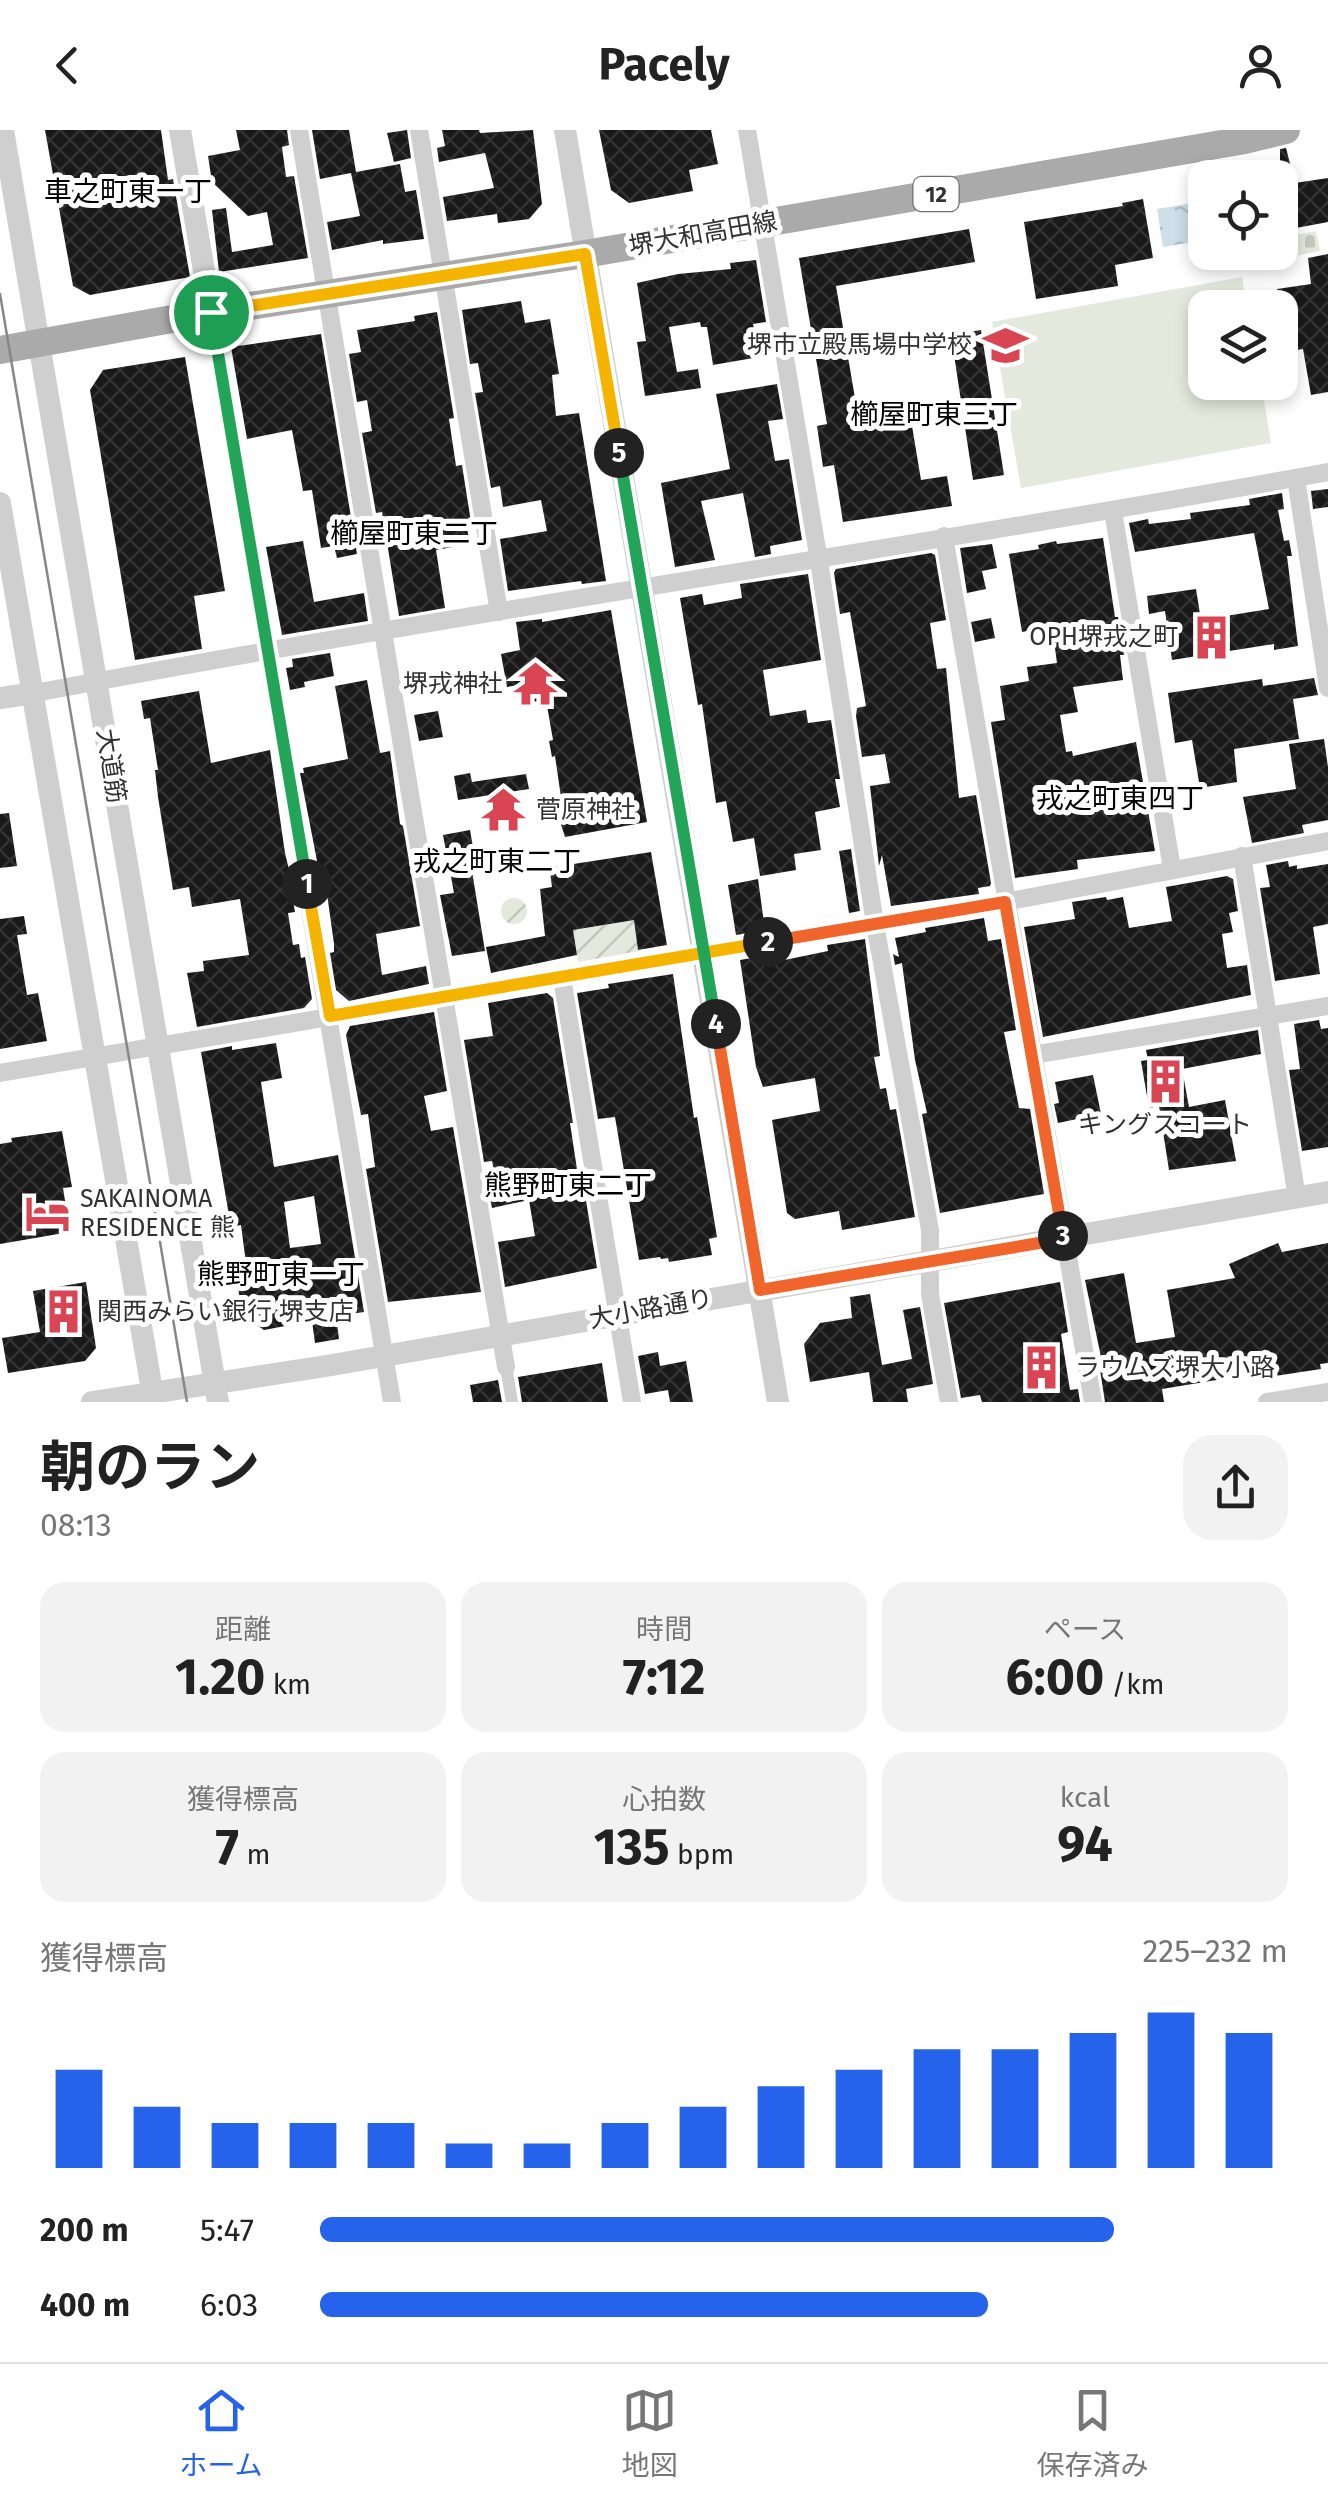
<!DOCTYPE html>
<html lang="ja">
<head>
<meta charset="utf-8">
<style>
  body { margin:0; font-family:"Fira Sans","Noto Sans JP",sans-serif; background:#f2f2f2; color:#222; height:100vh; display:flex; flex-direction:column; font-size:38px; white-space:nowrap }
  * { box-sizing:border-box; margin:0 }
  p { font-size:32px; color:#767676 }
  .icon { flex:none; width:55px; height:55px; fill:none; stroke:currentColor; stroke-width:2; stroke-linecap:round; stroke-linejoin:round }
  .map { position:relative; height:1272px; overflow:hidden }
  .side { display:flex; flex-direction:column; background:#fff; flex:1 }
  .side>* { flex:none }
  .controls { position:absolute; left:1188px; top:30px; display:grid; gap:20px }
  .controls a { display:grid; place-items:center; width:110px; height:110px; border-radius:20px; background:#fff; box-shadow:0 5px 15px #0003; font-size:50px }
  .pin { position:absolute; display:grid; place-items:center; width:85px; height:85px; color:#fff; margin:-42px; border:5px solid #fff; border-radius:50%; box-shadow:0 2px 10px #0007 }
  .km { position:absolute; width:50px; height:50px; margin:-25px; border-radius:50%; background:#222; color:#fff; font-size:28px; line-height:50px; text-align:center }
  .round { display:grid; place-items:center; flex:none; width:105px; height:105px; border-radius:30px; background:#f2f2f2 }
  .summary { display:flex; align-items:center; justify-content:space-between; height:170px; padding:0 40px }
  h1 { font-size:55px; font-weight:700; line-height:75px }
  .stats { display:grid; grid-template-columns:repeat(3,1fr); gap:15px; height:170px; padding:10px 40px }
  .stats div { display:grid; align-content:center; border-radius:25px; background:#f2f2f2; text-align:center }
  .stats b { font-size:50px; font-weight:700 }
  .stats small { font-size:28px; font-weight:400 }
  .stats p { font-size:28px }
  .chart { height:280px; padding:20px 40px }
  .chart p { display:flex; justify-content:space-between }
  .chart svg { width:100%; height:180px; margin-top:10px; stroke:#2563eb; stroke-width:6 }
  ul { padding:0 40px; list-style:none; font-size:32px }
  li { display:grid; grid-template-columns:160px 120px 1fr; align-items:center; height:75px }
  li i { height:25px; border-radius:12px; background:#2563eb }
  header { display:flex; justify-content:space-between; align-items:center; height:130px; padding:0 40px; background:#fff; font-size:45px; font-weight:700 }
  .tabs { display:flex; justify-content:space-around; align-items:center; height:140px; border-top:2px solid #e0e0e0; background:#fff; font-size:28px; color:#767676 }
  .tabs a { display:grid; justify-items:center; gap:5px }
  .tabs .selected { color:#2563eb }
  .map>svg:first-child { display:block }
  .cemetery { fill:url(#cemetery-stones) }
  .park { fill:#e3e9dc }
  .garden { fill:url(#garden-furrows) }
  .water { fill:url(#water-ripples) }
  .building { fill:url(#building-cross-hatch); fill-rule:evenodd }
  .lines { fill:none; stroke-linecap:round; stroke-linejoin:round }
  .pedestrian { stroke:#cfcfcf; stroke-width:12 }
  .minor { stroke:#cfcfcf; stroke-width:18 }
  .tertiary { stroke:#cfcfcf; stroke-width:22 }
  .primary { stroke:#aaa; stroke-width:28 }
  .tram { stroke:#878787; stroke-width:2.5 }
  .split-1-casing { stroke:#fff; stroke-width:20 }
  .split-2-casing { stroke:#fff; stroke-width:20 }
  .split-3-casing { stroke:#fff; stroke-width:20 }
  .split-4-casing { stroke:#fff; stroke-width:20 }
  .split-5-casing { stroke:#fff; stroke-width:20 }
  .split-6-casing { stroke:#fff; stroke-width:20 }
  .split-1 { stroke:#22a559; stroke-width:12 }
  .split-2 { stroke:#f5b400; stroke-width:12 }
  .split-3 { stroke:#f0652b; stroke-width:12 }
  .split-4 { stroke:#f0652b; stroke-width:12 }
  .split-5 { stroke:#22a559; stroke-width:12 }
  .split-6 { stroke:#f5b400; stroke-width:12 }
  .labels { text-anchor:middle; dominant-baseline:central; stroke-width:10; stroke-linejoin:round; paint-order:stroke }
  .shield { fill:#fff; stroke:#707070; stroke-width:2.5 }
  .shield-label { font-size:22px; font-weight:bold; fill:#323232 }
  .street-label { font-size:25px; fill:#323232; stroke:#fff }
  .poi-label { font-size:25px; fill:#323232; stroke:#fff; text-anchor:start }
  .neighbourhood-label { font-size:28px; fill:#000; stroke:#fff }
</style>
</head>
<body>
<header><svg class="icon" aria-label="back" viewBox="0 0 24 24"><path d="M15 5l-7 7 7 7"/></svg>Pacely<svg class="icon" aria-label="person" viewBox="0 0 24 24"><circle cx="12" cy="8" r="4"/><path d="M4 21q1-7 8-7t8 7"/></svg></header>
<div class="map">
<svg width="1328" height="1272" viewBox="0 0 1328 1272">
  <defs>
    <pattern id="cemetery-stones" width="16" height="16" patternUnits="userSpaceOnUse" patternTransform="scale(2.5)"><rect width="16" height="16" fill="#e3e9dc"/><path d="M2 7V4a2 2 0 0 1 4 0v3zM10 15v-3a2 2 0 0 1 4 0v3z" fill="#c3c8bd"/></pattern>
    <pattern id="garden-furrows" width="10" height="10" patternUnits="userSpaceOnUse" patternTransform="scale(2.5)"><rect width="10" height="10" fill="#e3e9dc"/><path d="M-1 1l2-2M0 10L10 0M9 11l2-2" fill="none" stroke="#c3c8bd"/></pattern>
    <pattern id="water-ripples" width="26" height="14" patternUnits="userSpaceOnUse" patternTransform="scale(2.5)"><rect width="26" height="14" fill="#cedfe9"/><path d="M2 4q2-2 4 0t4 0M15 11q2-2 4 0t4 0" fill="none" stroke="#b1c0c8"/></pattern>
    <pattern id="building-cross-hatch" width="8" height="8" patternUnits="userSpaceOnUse" patternTransform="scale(2.5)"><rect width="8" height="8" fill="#191919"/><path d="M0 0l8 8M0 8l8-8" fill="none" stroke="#323232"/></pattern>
  </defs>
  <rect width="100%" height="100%" fill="#fff"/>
  <!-- cemetery -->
  <path class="cemetery" d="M1316,101L1320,121L1280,129V108Z"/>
  <!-- park -->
  <path class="park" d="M1242,147L1247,177L1205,178V252L1261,253L1271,313L1021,358L992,192Z"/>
  <!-- garden -->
  <path class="garden" d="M655,745L662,788L635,793L639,821L578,832L573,800L605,795L627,751Z
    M501 781a13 13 0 1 1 26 0a13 13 0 1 1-26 0Z"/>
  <!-- water -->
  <path class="water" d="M1205,71V110L1163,117L1157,79Z"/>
  <!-- building -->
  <path class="building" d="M45,0H161L168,50L173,49L190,147L90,165L73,156Z
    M236,0H287L289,15L282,17L286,47L294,46L308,128L219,142L212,80L226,78L232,122L273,115L267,82L248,86L212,52L208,26L240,20Z
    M312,0H349L356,42L400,34L405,62L416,60L424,109L383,114V110L332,120L327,92L360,86L351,43L320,49Z
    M407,0L411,28L394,32L387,3Z
    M442,0H479L480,3L533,0L542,74L529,89L498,93L497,84L447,91L443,67L494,58L485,23L439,32L437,18L445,16Z
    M599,0H711L718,34L689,40L693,61L629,73L611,60Z
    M1286,18L1295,53L1328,48V92L1280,101V19Z
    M1143,69L1153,128L1115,135L1118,156L1036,169L1024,92L1123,76L1122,73Z
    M969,99L975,132L836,156L858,286L909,278L921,350L947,346L952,376L843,392L834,335L823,337L817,296L827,294L799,128Z
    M1328,124V262L1311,265L1303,219L1291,221L1277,159L1311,154L1308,128Z
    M756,130L766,192L753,194L759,227L713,235L707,197H701L700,192L669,197L677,242L698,239L701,258L645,266L637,212L646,211L637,153L678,144L731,139L730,133Z
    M521,171L525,193L550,189L559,244L552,245L556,286L579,283L606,451L582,454L581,451L508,461L500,409L547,401L541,370L503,377L500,356L491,358L475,263L483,262L478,233L470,234L462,180Z
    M437,182L454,288L449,289L456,336L462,335L471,392L466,393L470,414L436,420L445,478L399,486L382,382L376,383L362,303L372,301L367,270L357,272L349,224L361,222L357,200L415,191L414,186Z
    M981,200L1004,345L973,350L951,205Z
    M321,204L357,424L337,428L334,416L321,418L312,360L303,361L292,300L247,309L231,217Z
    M185,227L225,461L194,466L202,519L135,530L90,260L103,240Z
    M777,254L783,289L768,291L775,331L789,329L802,410L770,416L771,424L755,427L743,363L701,371L715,430L675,437L661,353L730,339L716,264Z
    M1328,359V377L1313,379L1311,361Z
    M1282,363L1284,379L1278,380L1284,411L1289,410L1292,426H1287L1298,516L1274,520V514L1172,530L1165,481L1149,484L1147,466L1196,459L1201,490L1269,479L1254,403L1135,422L1129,393L1148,389L1149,394L1191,389L1190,383L1250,375L1249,369Z
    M1103,408L1115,487H1118L1124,525H1120L1123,550L1073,557L1078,582L1060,585L1066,622L1072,621L1073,626L1136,612L1155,721L1077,730L1078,739L1015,748L991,592L1005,590L1000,556L1029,551L1027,537L1057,533L1052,496L1022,502L1009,424L1039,419L1038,415L1056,411L1057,414Z
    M303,411L314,472L364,463L368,491L282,505L266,417Z
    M992,414L997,438L982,441L986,459L967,463L960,418Z
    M931,423L935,425L946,490L930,493L937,539L946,538L959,668L976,665L991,753L990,756L978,758L979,764L891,776L882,725L879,736L870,656L890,653L885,624L862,627L856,586L857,578L866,576L850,482L840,484L834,443L836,439Z
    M808,444L821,530L763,540L770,586L806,580L808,593L831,590L840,649H835L840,677L815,682L821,720L794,724L796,740L760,746L754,708L733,712L726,671L716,673L702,574L698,575L680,468L702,464L704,475L742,468L740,454Z
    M611,480L647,692L565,707L557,682L563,681L555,626L552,627L549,611L553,610L546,570L524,573L518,555L507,557L501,524L520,520L516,492L542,489V492Z
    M991,488L995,508L975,512L971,492Z
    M330,523L334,546L304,552L305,557L290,560L286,538L293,537L292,529Z
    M1314,548L1318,565L1293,569L1299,609L1234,619L1237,652L1200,658L1192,610L1175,613L1168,563L1262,549L1263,556Z
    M367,550L380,623L390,621L400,694L403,696L420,796L376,804L382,845L426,836L429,854L349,871L336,860L330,823L334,822V814L323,735L318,736L300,643H304L303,638L348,629L335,556Z
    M199,561L211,633L270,620L285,723L294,760L291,761L295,782L288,783L293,815L299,814L301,828L305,827L312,869L304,878L197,897L187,843L204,841L203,831L249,825L240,769L192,777L189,757L173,760L158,667L155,640H158L150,588L144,589L141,571Z
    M438,581L443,607L419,611L414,585Z
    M1324,609L1328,637V690L1302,695L1304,703L1252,713L1243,667L1296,659L1289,614Z
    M470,643L472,652L526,644L529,659L458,670L454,646Z
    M9,683L17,736L0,738V684Z
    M470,700L476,734L471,735L485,821L452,826L440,765L454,763L443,705Z
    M851,719L860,781L849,783L839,721Z
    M651,722L667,815L638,820L634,790L573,800L577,825L491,843L486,817L545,806L540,759L552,757L550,742L555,741L554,737Z
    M1288,731L1289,737L1297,735V739L1328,734V794L1313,797L1320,844L1275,851L1260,758L1270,757L1266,735Z
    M1227,746L1233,749L1238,781L1229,783L1233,802L1222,804L1227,838L1247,835L1251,865L1043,907L1024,797L1075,789L1072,772L1106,767L1107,770L1123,767L1129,798L1172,791L1166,757Z
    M758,749L765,800L736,805L728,755Z
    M24,786L27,804L17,805L27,865L38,863L47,911L0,919V789Z
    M984,788L988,811L1001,809L1016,900L1004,902L1019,978L1030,979L1044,1064L940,1083L922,984L927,983L915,930L902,833L895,835L893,824L899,827L895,808L926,802L925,798Z
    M865,809L880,926L874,927L880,959L886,958L890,980L896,979L915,1087L842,1100L839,1081L795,1089L787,1083L772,990L820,981L815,948L763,957L756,937L740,830L769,825L770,833L828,821L827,815Z
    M673,844L694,988L697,987L717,1107L709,1109L712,1125L669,1132L668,1128L661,1129L660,1127L639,1130L615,987L598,989L577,863L609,858L608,854Z
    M547,863L553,868L573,993H570L578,1046H582L597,1138L505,1157L498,1112L535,1106L529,1070L492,1078L489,1062L498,1060L492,1031L484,1032L464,910L493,906L488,873Z
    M434,882L447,961L424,966L431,1001L453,997L481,1162L388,1172L366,1039L375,1037L368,984L361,985L346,905L350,896Z
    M1319,890L1321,899L1328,898V1017L1302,1021L1289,940L1300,939L1294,894Z
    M1258,900L1261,924L1182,939L1189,977L1225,970L1236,1031L1169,1040L1159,976L1149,978L1141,931L1148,930L1146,920Z
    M276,913L282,948L261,952L274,1037L338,1025L364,1182L336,1186L339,1209L315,1213L312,1191L264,1200L245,1187L239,1164L236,1142L247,1141L241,1095L231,1097L201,922L232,916V920ZM314,1066L321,1114L290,1118L284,1072Z
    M1093,945L1101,984L1058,993L1054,974L1059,973L1055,952Z
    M62,1001L72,1057L63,1058L70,1102L0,1114V1014L12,1012L11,1008Z
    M1278,1113L1282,1122L1328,1113V1233L1320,1234L1321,1239L1248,1250L1247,1245L1162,1259L1164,1272H1105L1099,1233L1102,1232L1085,1150L1124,1143L1136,1213L1175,1207L1167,1160L1235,1148L1229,1134Z
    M86,1152L96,1218L85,1231L8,1243L2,1208L40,1202L33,1161Z
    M1060,1152L1068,1202L1061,1204L1070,1260L1078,1259L1080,1272H982L980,1265L961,1268L944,1173Z
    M870,1164L882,1235L912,1229L903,1180L920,1177L933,1254L906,1259L908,1272H873L869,1242L810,1252L804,1214L820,1193L852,1188L850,1167Z
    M658,1222L660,1236L686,1231L693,1272H670L668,1260L645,1264L638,1226Z
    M602,1233L608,1272H522L518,1247Z
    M498,1250L502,1272H473L470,1255Z"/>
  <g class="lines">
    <!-- pedestrian -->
    <path class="pedestrian" d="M506,1237L512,1272"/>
    <!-- minor -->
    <path class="minor" d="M299,0L506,1237
      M419,0L499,482
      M747,0L819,431L875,794L930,1100V1164L949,1272
      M211,182L392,1272
      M1296,348L1328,558
      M1113,381L1172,739
      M944,406L1093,1272
      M35,563C464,482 898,420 1328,342
      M562,848L632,1272
      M1032,925L1268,886L1242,726
      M0,943L1005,772L1328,711
      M1297,1068L1268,886L1328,876
      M1267,1272L1328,1262"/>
    <!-- tertiary -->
    <path class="tertiary" d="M3,0L218,1272
      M180,0L211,182
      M565,0L778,1272
      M0,373L154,1272
      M0,568L35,563
      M92,1272L326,1236L1328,1062"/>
    <!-- primary -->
    <path class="primary" d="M0,220L211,182L585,124L1245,10L1286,0"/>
    <!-- tram -->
    <path class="tram" d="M0,164L187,1272"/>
  </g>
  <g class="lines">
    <defs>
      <path id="split-1" d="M211,182L307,754"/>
      <path id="split-2" d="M307,754L330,886L768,812"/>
      <path id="split-3" d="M768,812L1005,772L1063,1106"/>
      <path id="split-4" d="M716,894L760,1160L1045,1112L1063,1108V1106"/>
      <path id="split-5" d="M619,323L716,894"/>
      <path id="split-6" d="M211,182L585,124L619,323"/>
    </defs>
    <!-- split-1 casing -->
    <use href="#split-1" class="split-1-casing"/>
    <!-- split-2 casing -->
    <use href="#split-2" class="split-2-casing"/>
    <!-- split-3 casing -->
    <use href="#split-3" class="split-3-casing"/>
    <!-- split-4 casing -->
    <use href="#split-4" class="split-4-casing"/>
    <!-- split-5 casing -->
    <use href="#split-5" class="split-5-casing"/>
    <!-- split-6 casing -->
    <use href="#split-6" class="split-6-casing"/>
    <!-- split-1 -->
    <use href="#split-1" class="split-1"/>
    <!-- split-2 -->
    <use href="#split-2" class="split-2"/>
    <!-- split-3 -->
    <use href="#split-3" class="split-3"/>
    <!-- split-4 -->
    <use href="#split-4" class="split-4"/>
    <!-- split-5 -->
    <use href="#split-5" class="split-5"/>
    <!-- split-6 -->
    <use href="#split-6" class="split-6"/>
  </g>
  <!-- icons -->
  <defs>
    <symbol id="school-bare" viewBox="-9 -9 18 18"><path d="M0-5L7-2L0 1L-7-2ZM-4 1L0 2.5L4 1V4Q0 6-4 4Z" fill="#d94552" stroke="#fff" stroke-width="2.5" paint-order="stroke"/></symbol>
    <symbol id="building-bare" viewBox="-9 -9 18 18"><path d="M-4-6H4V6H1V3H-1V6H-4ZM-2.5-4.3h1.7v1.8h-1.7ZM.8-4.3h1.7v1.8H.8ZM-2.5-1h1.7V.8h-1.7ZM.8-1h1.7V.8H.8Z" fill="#d94552" stroke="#fff" stroke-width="2.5" paint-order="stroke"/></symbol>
    <symbol id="temple-bare" viewBox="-9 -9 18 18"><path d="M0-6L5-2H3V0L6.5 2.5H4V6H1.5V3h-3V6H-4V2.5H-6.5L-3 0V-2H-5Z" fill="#d94552" stroke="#fff" stroke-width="2.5" paint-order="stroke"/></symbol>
    <symbol id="hotel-bare" viewBox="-9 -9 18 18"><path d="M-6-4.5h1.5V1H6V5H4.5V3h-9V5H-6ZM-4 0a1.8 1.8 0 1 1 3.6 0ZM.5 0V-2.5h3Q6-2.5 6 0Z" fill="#d94552" stroke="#fff" stroke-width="2.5" paint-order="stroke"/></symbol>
  </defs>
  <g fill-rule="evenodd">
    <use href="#school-bare" x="974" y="184" width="63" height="63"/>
    <use href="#building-bare" x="1180" y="476" width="63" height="63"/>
    <use href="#temple-bare" x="504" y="522" width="63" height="63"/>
    <use href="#temple-bare" x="472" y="648" width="63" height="63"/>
    <use href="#building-bare" x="1134" y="920" width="63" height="63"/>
    <use href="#hotel-bare" x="16" y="1052" width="63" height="63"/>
    <use href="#building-bare" x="32" y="1150" width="63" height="63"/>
    <use href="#building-bare" x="1010" y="1206" width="63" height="63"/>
  </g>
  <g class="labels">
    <!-- shield labels -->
    <rect class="shield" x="913.5" y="47" width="45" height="34" rx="8"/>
    <g class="shield-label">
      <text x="936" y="64">12</text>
    </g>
    <!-- street labels -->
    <g class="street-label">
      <text transform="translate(703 104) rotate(-10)">堺大和高田線</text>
      <text transform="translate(111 636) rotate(81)">大道筋</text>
      <text transform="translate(651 1179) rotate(-10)">大小路通り</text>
    </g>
    <!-- poi labels -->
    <g class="poi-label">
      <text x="972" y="215" text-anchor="end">堺市立殿馬場中学校</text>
      <text x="1178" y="507" text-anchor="end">OPH堺戎之町</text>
      <text x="503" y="554" text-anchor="end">堺戎神社</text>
      <text x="536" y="680">菅原神社</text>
      <text x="1165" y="995" text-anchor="middle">キングスコート</text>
      <text x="80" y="1069">SAKAINOMA<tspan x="80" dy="29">RESIDENCE 熊</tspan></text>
      <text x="97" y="1182">関西みらい銀行 堺支店</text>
      <text x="1075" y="1238">ラウムズ堺大小路</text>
    </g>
    <!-- neighbourhood labels -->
    <g class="neighbourhood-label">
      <text x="128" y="61">車之町東一丁</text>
      <text x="934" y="284">櫛屋町東三丁</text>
      <text x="414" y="403">櫛屋町東二丁</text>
      <text x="1120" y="668">戎之町東四丁</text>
      <text x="497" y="731">戎之町東二丁</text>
      <text x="568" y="1055">熊野町東二丁</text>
      <text x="281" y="1144">熊野町東一丁</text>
    </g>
  </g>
</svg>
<div class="controls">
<a><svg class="icon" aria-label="locate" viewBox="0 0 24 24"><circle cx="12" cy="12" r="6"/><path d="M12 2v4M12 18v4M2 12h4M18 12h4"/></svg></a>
<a><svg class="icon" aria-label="layers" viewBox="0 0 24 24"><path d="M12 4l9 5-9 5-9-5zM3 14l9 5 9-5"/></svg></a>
</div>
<div class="pin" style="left:211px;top:182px;background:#1e9e55"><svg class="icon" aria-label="arrive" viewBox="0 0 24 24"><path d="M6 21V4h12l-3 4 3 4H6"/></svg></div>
<b class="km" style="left:307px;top:754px">1</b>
<b class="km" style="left:768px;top:812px">2</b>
<b class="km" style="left:1063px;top:1106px">3</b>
<b class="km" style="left:716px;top:894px">4</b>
<b class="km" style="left:619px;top:323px">5</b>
</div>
<section class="side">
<div class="summary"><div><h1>朝のラン</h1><p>08:13</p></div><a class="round"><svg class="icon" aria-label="share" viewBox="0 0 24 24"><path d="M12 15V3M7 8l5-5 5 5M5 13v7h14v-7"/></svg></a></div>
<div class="stats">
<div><p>距離</p><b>1.20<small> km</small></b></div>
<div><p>時間</p><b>7:12</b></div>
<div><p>ペース</p><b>6:00<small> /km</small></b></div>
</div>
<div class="stats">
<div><p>獲得標高</p><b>7<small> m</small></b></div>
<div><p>心拍数</p><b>135<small> bpm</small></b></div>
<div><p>kcal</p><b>94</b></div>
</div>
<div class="chart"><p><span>獲得標高</span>225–232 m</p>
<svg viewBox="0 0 160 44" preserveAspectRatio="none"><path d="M5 44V20M15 44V29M25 44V33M35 44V33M45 44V33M55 44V38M65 44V38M75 44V33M85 44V29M95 44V24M105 44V20M115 44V15M125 44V15M135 44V11M145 44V6M155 44V11"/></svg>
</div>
<ul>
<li><b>200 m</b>5:47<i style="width:82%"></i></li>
<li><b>400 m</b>6:03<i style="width:69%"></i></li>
</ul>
</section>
<nav class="tabs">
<a class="selected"><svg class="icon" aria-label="home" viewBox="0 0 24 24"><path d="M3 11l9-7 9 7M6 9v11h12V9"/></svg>ホーム</a>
<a><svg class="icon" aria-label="map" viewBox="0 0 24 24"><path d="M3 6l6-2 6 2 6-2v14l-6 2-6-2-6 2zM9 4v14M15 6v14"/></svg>地図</a>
<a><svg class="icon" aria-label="saved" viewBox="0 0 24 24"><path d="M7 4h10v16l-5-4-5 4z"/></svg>保存済み</a>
</nav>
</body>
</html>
